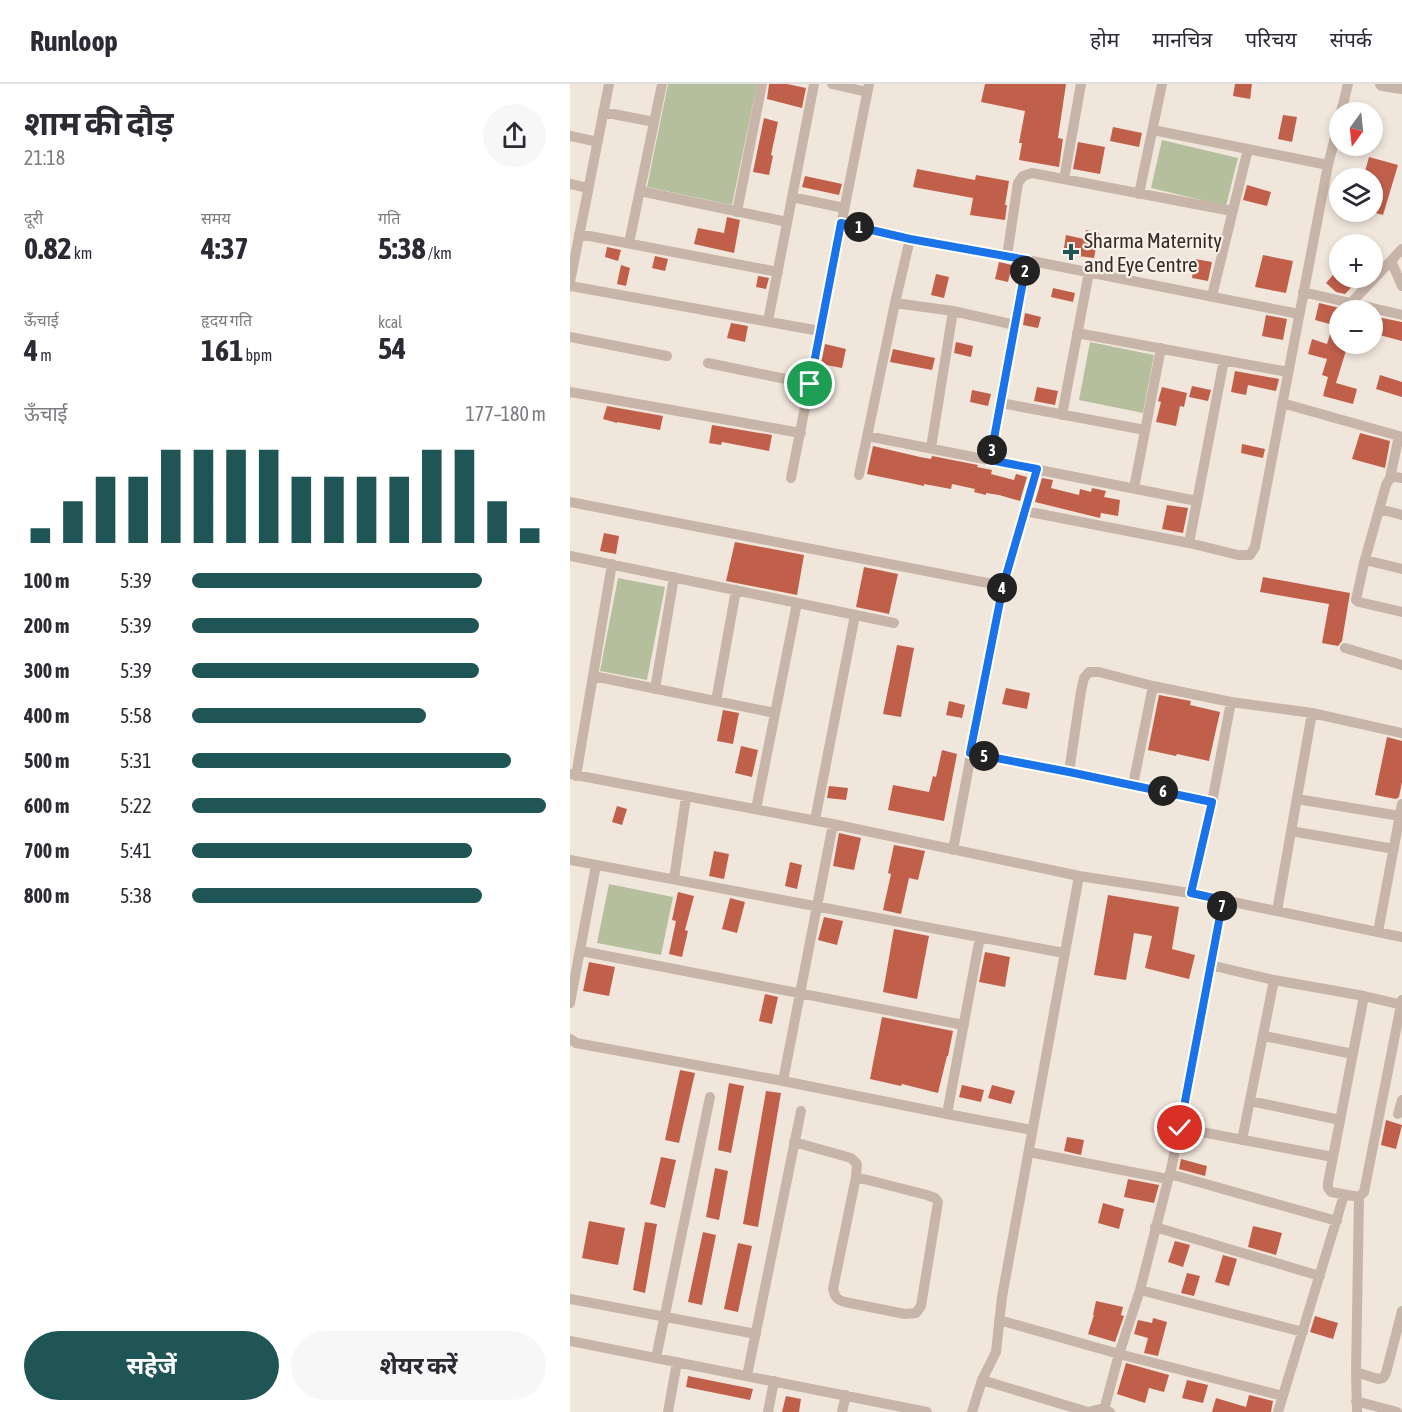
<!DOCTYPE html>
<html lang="hi">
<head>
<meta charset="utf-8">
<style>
  body { margin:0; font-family:"Asap Condensed","Noto Sans Devanagari",sans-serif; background:#f7f7f7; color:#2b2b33; height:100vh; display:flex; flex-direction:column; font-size:22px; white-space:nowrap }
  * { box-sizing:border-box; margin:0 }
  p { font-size:20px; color:#7c7c81 }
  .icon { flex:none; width:33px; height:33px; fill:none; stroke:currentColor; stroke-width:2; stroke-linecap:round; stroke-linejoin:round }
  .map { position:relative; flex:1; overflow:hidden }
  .drawer { display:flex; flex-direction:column; background:#fff; width:570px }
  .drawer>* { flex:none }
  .needle { width:39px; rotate:195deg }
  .fabs { position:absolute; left:759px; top:18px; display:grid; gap:12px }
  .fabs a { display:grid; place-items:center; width:54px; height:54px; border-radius:50%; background:#fff; box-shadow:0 3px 9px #0003; font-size:30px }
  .pin { position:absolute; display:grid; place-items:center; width:51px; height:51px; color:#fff; margin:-26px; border:3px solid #fff; border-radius:50%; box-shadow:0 2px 6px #0007 }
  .km { position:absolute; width:30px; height:30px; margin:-15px; border-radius:50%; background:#222; color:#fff; font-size:16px; line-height:30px; text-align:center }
  .round { display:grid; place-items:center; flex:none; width:63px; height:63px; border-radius:32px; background:#f7f7f7 }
  .summary { display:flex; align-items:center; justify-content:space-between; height:102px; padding:0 24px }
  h1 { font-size:33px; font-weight:700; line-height:45px }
  .stats { display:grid; grid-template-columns:repeat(3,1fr); gap:9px; height:102px; padding:6px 24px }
  .stats div { display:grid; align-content:center }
  .stats b { font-size:30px; font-weight:700 }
  .stats small { font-size:16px; font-weight:400 }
  .stats p { font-size:16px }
  .chart { height:168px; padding:12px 24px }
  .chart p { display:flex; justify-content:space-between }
  .chart svg { width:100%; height:108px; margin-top:6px; stroke:#205555; stroke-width:6 }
  .cta { display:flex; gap:12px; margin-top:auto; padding:12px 24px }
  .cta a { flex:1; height:69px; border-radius:36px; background:#205555; color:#fff; font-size:24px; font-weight:700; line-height:69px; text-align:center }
  .cta a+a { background:#f7f7f7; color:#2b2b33 }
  ul { padding:0 24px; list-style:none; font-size:20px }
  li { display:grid; grid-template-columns:96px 72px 1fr; align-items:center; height:45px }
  li i { height:15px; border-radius:8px; background:#205555 }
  header { display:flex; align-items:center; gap:36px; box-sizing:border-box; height:84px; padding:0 30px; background:#fff; border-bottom:2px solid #e1e1e2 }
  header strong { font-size:28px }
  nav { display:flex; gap:33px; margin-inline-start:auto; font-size:21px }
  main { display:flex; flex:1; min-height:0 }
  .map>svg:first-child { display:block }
  .green { fill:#b6bf9d }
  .building { fill:#c0604b }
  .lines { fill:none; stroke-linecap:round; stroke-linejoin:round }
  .minor { stroke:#c8b5a9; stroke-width:10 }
  .tertiary { stroke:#c8b5a9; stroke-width:14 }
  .route-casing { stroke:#fff; stroke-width:12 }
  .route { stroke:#1a73e8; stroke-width:8 }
  .poi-dot { fill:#205555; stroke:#f9f0e8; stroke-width:2 }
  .labels { text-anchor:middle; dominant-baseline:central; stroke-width:4.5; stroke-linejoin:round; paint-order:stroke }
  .poi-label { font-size:21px; fill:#362c28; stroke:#f9f0e8; text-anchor:start }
</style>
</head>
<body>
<header>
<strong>Runloop</strong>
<nav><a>होम</a><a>मानचित्र</a><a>परिचय</a><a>संपर्क</a></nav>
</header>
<main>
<section class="drawer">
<div class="summary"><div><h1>शाम की दौड़</h1><p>21:18</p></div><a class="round"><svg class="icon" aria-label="share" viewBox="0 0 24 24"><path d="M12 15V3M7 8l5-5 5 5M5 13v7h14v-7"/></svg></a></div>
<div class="stats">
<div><p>दूरी</p><b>0.82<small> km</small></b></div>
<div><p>समय</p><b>4:37</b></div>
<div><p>गति</p><b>5:38<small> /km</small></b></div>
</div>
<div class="stats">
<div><p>ऊँचाई</p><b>4<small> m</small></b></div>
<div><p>हृदय गति</p><b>161<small> bpm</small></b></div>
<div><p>kcal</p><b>54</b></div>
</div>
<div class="chart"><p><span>ऊँचाई</span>177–180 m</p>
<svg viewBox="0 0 160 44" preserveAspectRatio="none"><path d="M5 44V38M15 44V27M25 44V17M35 44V17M45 44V6M55 44V6M65 44V6M75 44V6M85 44V17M95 44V17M105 44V17M115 44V17M125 44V6M135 44V6M145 44V27M155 44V38"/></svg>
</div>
<ul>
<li><b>100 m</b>5:39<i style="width:82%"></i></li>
<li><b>200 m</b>5:39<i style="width:81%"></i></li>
<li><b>300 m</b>5:39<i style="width:81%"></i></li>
<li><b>400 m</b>5:58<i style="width:66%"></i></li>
<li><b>500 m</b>5:31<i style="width:90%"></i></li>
<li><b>600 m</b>5:22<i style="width:100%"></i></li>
<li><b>700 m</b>5:41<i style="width:79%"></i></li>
<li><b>800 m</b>5:38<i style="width:82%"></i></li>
</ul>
<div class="cta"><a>सहेजें</a><a>शेयर करें</a></div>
</section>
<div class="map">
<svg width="832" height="1328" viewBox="0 0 832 1328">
  <rect width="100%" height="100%" fill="#f1e6dc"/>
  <!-- green -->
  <path class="green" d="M98,0H187L162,121L77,103Z
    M592,56L668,74L656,122L581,104Z
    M520,258L584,271L573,329L509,316Z
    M48,494L95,503L77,596L30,587Z
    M39,800L103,813L91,871L27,859Z"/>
  <!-- building -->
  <path class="building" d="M199,0H217L236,4L232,24L197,15Z
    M415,0H496L488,54L493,55L489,83L449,76L452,59H449L455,27L411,18Z
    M665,0H682L680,15L663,12Z
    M713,31L727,33L722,58L708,55Z
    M194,34L208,38L201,71L203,72L199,91L183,88Z
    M543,43L572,49L569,63L540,57Z
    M508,58L535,63L530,90L503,85Z
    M799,73L828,81L813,131L802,128V93L794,91Z
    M347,85L405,96L406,91L439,97L435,121H437L435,136L400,131L403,114L343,103Z
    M235,92L272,100L269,111L232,103Z
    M677,101L701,108L697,122L673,116Z
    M157,133L170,136L164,169L124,160L128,144L154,149Z
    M516,146L529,149L524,174L493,170L496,151L514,155Z
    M37,163L51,166L48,177L35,173Z
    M693,171L723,177L716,209L685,203Z
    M85,172L98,175L95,187L82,184Z
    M625,175L642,178L638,197L622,194Z
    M429,178L442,181L438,198L425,195Z
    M51,181L60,184L56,202L47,200Z
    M770,183V194H790L775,210L766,208L756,199Z
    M366,190L379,193L374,214L361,211Z
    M188,192L199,194L196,205L186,203Z
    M483,204L505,209L503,218L481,213Z
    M749,219L770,224V260H778L766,299L787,305L783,320L753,312L758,293L752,291L757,275L738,270L742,255L757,260L763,241L745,236Z
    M455,229L471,233L468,244L453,241Z
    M696,231L717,235L713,256L692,252Z
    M802,232L832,238V257L802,249Z
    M161,239L178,242L175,258L157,254Z
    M386,258L403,262L401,273L384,269Z
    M255,260L276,265L272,284L251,280Z
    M323,265L365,274L362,286L320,278Z
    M665,287L709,295L706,307L678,301L676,311L661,308Z
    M810,291L832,298V313L806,305Z
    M622,302L641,306L638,317L619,313Z
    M467,303L488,307L485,321L464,317Z
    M592,303L617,309L614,323L610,322L606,342L586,338L591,318L588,317Z
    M402,306L421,310L418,322L400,318Z
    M37,322L93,332L90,346L47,338V339L33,335Z
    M142,341L202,351L199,367L152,358L151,361L139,359Z
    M790,349L820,357L815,384L782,375Z
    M672,360L695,365L693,374L671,369Z
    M303,362L350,373L361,375L362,372L408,381L407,383L422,386L421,390L444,396L446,390L457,393L450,417L429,411L416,409V411L404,408L405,405L382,400L381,405L354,400V402L331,397L297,390Z
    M472,394L483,396L481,404L509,411L510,405L521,408L522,404L536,407L534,413L550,416L548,432L531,429L530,434L465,418Z
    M597,421L618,424L613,449L592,445Z
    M34,449L49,452L46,470L30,467Z
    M165,458L234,471L227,511L156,497Z
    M294,483L328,490L319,530L286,523Z
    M693,493L780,509L772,557L768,562L752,559L759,520L690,508Z
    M327,561L344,564L331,633L313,630Z
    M436,604L460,609L457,625L432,620Z
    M589,611L621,617L620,621L650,628L639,677L607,670L606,672L578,666Z
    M379,617L395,621L392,634L376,631Z
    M153,626L169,629L163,660L147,657Z
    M817,653L832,657V698L829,713L826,715L805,711Z
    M171,662L188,666L182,693L165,689Z
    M372,666L387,670L374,737L318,726L323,701L359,708L363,692L366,693Z
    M259,702L278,704L276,716L257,714Z
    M47,722L57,725L52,741L42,738Z
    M269,749L291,754L284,786L263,782Z
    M324,761L355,767L348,796L339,794L331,830L313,826L321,790L318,789Z
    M144,767L159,770L154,795L139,792Z
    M220,778L232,781L227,805L215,802Z
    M108,808L124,812L115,846L118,847L112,873L99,870L106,837L102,836Z
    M538,811L609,823L602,865L625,871L619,895L575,884L582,852L564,849L556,896L524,891Z
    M160,814L175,818L167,849L152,845Z
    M254,833L273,837L267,861L248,856Z
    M324,845L359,852L347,915L313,908Z
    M415,868L440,873L435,903L409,898Z
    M19,878L45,883L39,912L13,907Z
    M195,910L208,913L202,940L189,937Z
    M312,933L383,947L378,972H377L368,1009L332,1000L331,1002L300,995Z
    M110,986L125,989L109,1059L95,1056Z
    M159,999L174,1002L161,1069L148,1066Z
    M392,1001L414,1006L411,1018L389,1013Z
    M422,1001L445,1007L441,1020L418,1014Z
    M196,1007L211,1009L188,1143L173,1140Z
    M816,1036L832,1041L826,1065L811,1061Z
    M497,1053L514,1056L511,1071L494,1067Z
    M91,1073L106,1076L95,1124L80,1120Z
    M611,1075L637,1082L635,1092L609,1085Z
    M145,1084L158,1087L149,1136L136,1133Z
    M558,1095L589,1101L584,1119L554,1113Z
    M533,1119L554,1125L549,1145L528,1139Z
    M19,1137L55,1144L48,1181L12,1174Z
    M75,1138L87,1140L75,1209L63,1206Z
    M683,1142L712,1149L706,1171L678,1163Z
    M133,1148L146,1151L132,1221L118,1218Z
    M605,1157L620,1161L613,1183L598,1178Z
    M168,1159L182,1162L168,1228L154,1225Z
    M653,1171L667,1175L659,1202L645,1198Z
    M617,1189L630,1192L624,1212L611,1209Z
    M526,1217L553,1223L551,1231L554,1232L545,1258L518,1250L524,1231H523Z
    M745,1232L768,1239L763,1255L740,1248Z
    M583,1234L597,1238L588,1272L574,1269L578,1254L564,1250L568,1236L582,1239Z
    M556,1279L599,1291L594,1308L579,1304L575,1319L547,1310Z
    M118,1292L183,1305L180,1316L116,1303Z
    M617,1296L638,1301L633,1319L612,1314Z
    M679,1311L703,1317L701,1328H642L646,1314L676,1323Z
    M216,1312L231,1315L229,1328H212Z"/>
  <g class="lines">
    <!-- minor -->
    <path class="minor" d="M262,0L297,8
      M33,28L84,38
      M771,28L778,0
      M583,46L758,81
      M0,52L28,58
      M494,95L511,0
      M0,100L18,104
      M70,107L217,138
      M569,110L592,0
      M222,113L274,124
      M167,128L192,0
      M271,139L340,155L437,172L729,230
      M9,150L208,188
      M59,159L92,0
      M437,172L448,99L453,92L462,89L662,127
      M821,177L832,202
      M0,198L39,0
      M0,202L250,247
      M733,208L832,231
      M642,212L678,65
      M325,219L383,227L445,241
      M781,219L832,165
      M198,237L244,0
      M507,249L718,288
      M0,253L97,272
      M138,279L240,300
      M0,308L231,349
      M431,319L575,346
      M712,319L829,352
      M492,331L519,188
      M297,352L627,417
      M361,364L383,227
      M420,376L457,176
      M289,391L325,219L340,155
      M221,394L299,0
      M820,394L829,352L832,353
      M832,394L825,393L820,394L816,401L794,479L786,516L789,518L832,528
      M564,404L591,264
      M0,418L433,502
      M809,425L832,431
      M455,427L619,459L668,471H680L685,463L758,81L770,34
      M619,459L654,276
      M0,472L324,539
      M795,476L832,485
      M775,564L832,581
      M23,592L205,629
      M85,605L104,493
      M146,617L166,506
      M400,669L642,718
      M499,688L511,607L514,594L519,588H529L583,602L661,618L742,629L832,649
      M0,690L263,740L509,792L620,809L832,853
      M6,692L42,480
      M563,701L583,602
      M727,715L830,732
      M186,725L227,519
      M245,736L285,531
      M721,747L824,765
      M383,766L433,502L467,385
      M0,776L494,869
      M104,795L116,713
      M620,809L642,718L661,618
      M707,827L742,629
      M808,848L832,720
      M11,867L394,941
      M640,881L704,896L794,912L832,921
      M794,912L758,1099V1104L761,1108L789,1113L794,1108L832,916
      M0,919L26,781
      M694,952L783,970
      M0,955L6,959L213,997L377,1030L462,1046
      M213,997L263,740
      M680,1017L770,1036
      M377,1030L410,853
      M828,1030L832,1016
      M610,1044L763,1073
      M672,1056L704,896
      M224,1058L274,1072L281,1074L287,1080L286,1093L263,1205C265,1213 267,1216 275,1218L335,1230L346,1229L351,1222L368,1118L365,1114L357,1111L286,1093
      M459,1068L598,1095
      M600,1090L767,1137
      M585,1143L750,1192
      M570,1206L733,1248
      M0,1215L186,1250
      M429,1236L549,1270L713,1312
      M0,1257L357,1328
      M86,1274L140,1013
      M786,1288L808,1295L813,1294L816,1289L832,1227
      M177,1292L231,1027
      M412,1296L518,1328L530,1325L540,1328
      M786,1317L827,1328
      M534,1326L549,1270L570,1206L602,1081L653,816
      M98,1328L107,1278
      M198,1328L204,1297
      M272,1328L276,1311
      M402,1328L412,1296L426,1268L432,1213L509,792
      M708,1328L774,1111
      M787,1328L786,1288L789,1113"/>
    <!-- tertiary -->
    <path class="tertiary" d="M812,0L832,3"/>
  </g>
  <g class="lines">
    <defs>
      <path id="route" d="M240,300L271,139L340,155L457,176L420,376L467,385L433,502L400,669L499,688L642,718L621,809L653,816L610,1044"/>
    </defs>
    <!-- route casing -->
    <use href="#route" class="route-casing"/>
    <!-- route -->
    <use href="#route" class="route"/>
  </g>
  <!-- markers -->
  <path class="poi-dot" d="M498 159h6v6h6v6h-6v6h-6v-6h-6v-6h6z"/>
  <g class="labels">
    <!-- poi labels -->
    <g class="poi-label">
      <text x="514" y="156">Sharma Maternity<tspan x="514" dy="24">and Eye Centre</tspan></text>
    </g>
  </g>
</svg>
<div class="fabs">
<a><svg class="needle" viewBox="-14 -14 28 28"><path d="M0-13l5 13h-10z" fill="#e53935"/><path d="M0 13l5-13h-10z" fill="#7c7c81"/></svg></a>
<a><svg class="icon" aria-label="layers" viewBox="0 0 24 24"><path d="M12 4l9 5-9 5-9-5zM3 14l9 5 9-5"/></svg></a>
<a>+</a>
<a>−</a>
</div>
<div class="pin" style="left:240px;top:300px;background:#1e9e55"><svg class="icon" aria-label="arrive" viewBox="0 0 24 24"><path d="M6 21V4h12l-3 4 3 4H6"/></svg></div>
<div class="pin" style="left:610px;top:1044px;background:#d93025"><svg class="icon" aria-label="check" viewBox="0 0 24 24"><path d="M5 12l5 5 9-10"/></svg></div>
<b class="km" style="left:289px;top:143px">1</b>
<b class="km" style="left:455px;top:187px">2</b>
<b class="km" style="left:422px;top:366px">3</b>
<b class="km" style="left:432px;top:504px">4</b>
<b class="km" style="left:414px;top:672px">5</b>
<b class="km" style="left:593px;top:707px">6</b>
<b class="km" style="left:652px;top:822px">7</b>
</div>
</main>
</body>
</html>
